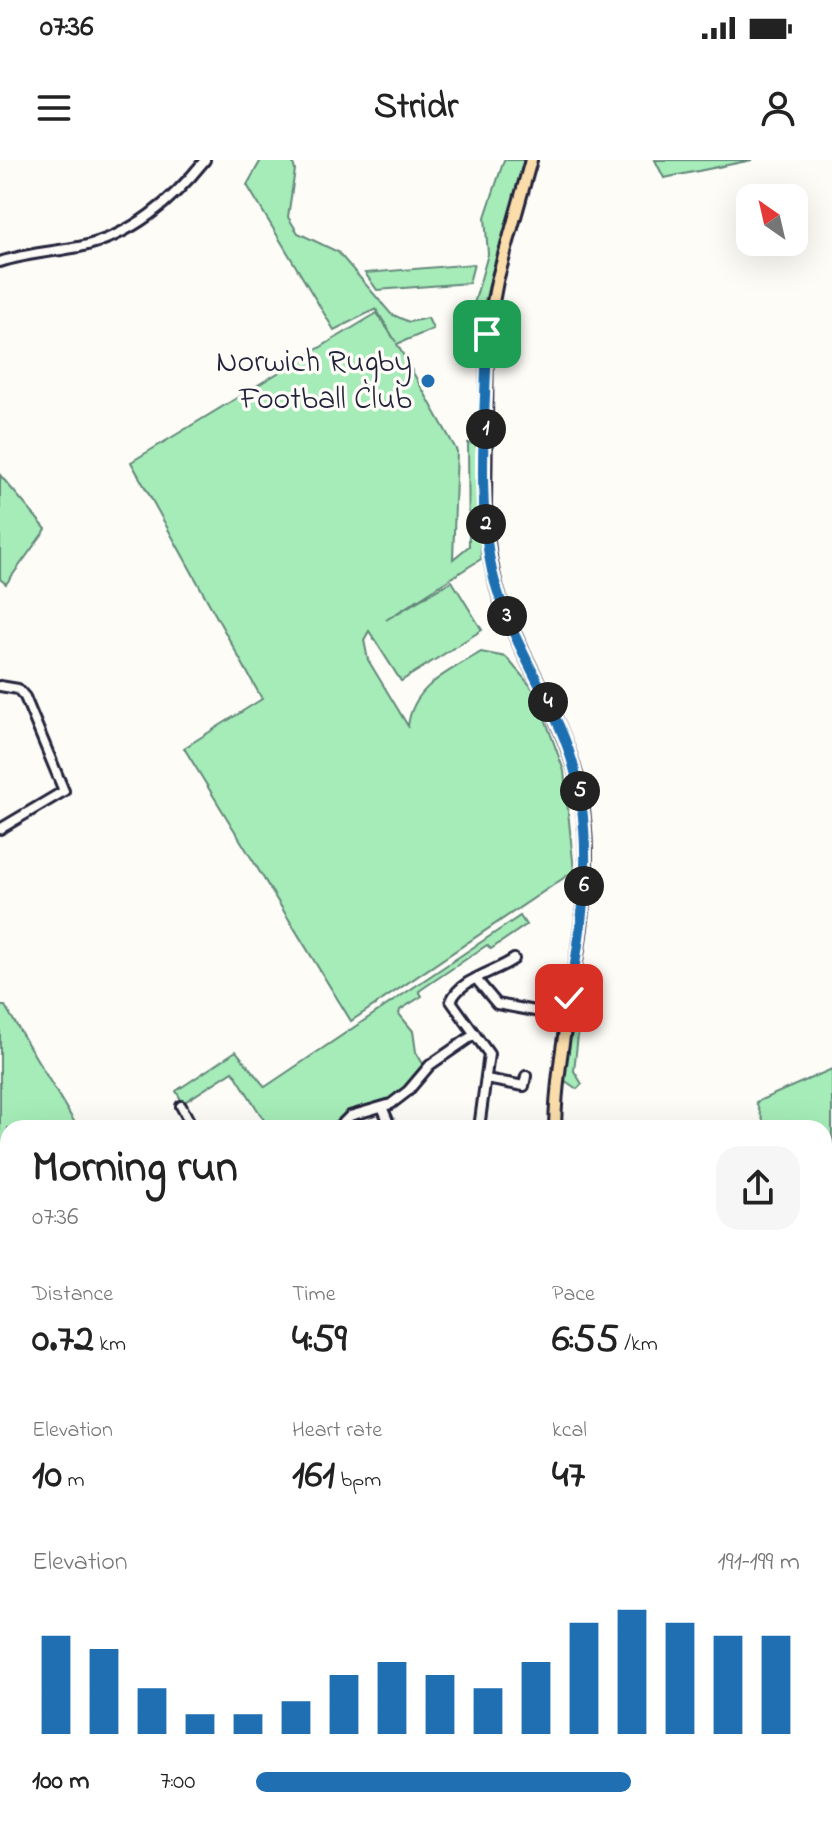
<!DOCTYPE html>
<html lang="en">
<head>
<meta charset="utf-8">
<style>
  body { margin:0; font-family:"Indie Flower",sans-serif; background:#f6f6f6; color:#222; height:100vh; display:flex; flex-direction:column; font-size:30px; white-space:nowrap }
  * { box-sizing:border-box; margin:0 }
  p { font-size:26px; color:#767676 }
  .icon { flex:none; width:44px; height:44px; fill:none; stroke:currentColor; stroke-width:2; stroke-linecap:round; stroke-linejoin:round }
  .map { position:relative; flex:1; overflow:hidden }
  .sheet { position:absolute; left:0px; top:960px; width:832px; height:710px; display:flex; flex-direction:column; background:#fff; border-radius:24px 24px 0 0; box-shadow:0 8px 32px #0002 }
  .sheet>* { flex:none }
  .needle { width:52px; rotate:326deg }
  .buttons { position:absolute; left:736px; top:24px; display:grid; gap:16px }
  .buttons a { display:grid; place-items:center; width:72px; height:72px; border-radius:16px; background:#fff; box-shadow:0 8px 32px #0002; font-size:40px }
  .pin { position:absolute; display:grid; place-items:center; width:68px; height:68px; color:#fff; margin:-34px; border-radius:16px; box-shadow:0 4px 12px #0006 }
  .km { position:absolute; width:40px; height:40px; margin:-20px; border-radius:50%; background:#222; color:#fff; font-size:22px; line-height:40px; text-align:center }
  .round { display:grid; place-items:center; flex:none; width:84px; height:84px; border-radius:24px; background:#f6f6f6 }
  .headline { display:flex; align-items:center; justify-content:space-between; height:136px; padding:0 32px }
  h1 { font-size:44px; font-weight:800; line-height:60px }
  .metrics { display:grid; grid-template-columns:repeat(3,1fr); gap:12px; height:136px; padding:8px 32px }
  .metrics div { display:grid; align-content:center }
  .metrics b { font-size:40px; font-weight:800 }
  .metrics small { font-size:22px; font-weight:400 }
  .metrics p { font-size:22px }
  .chart { height:224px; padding:16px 32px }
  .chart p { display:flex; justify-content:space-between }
  .chart svg { width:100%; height:144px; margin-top:8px; stroke:#1f6fb2; stroke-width:6 }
  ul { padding:0 32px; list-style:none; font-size:26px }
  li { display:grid; grid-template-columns:128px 96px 1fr; align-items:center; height:60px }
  li i { height:20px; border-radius:10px; background:#1f6fb2 }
  .status { display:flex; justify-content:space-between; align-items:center; height:56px; padding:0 40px; background:#fff; direction:ltr }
  .status svg { height:22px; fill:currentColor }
  header { display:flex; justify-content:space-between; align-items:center; height:104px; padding:0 32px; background:#fff; font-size:36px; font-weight:800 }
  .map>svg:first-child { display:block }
  .green { fill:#a5ecb8; stroke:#64877a; stroke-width:2 }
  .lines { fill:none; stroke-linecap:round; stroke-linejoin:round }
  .minor-casing { stroke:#22223b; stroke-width:14 }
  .major-casing { stroke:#22223b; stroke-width:16 }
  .minor { stroke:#fdfcf7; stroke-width:8 }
  .major { stroke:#faddab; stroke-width:10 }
  .route-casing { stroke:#fff; stroke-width:16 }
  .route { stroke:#1f6fb2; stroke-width:10 }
  .poi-dot { fill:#1f6fb2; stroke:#fdfcf7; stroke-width:3 }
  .labels { text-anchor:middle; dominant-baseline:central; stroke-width:7; stroke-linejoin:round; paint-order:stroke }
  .poi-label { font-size:32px; fill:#22223b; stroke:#fdfcf7; text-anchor:end }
</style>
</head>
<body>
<div class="status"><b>07:36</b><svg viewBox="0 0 49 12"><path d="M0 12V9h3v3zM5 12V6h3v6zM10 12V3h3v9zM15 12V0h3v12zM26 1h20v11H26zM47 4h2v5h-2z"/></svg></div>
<header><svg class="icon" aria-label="menu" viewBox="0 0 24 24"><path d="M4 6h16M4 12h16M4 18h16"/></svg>Stridr<svg class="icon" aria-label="person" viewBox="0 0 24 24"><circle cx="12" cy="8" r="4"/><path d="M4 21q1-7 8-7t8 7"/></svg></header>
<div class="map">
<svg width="832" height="1669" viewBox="0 0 832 1669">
  <rect width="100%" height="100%" fill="#fdfcf7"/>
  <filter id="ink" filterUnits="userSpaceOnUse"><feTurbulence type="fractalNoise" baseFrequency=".0125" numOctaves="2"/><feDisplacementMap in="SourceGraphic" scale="16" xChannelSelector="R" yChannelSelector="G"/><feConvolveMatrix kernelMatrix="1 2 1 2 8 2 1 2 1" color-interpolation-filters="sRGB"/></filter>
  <g filter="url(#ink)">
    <!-- green -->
    <path class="green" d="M261,0H292L295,10L288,57L298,73L338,92L391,154L409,162L428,158L433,169L397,184L457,291L453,399L469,386L468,283L475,284L479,295L481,399L386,460L452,421L482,470L401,521L369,471L364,480L368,500L408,566C413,525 449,512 481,492L506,497L535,531L564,611L574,711L351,861L184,588L262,539L131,302L377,153L396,182L376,149L334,170L247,25Z
      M504,0H528L497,93L484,145L472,151L488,94L485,57Z
      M655,0H752L664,18Z
      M474,104L469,123L377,130L365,113Z
      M0,315L46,369L6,424L0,419Z
      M520,756L526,765L491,789L487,785L419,831L422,836L400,850L399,854L413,871L416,892L423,904C412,919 400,936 382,944C359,954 351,944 333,968H269L233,911L183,943L176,931L236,891L265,927Z
      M575,845L581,848L574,911L582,924L577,929L564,920L571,857Z
      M0,846H5L78,968H8L7,1046L0,1033Z
      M832,909V1140L824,1118V968H766L756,942Z"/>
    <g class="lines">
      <defs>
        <path id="minor" d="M0,102C27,93 52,92 79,87C132,76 172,41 205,0
          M0,526L18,529L25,537L64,631L0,669
          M476,819L497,844L546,853L548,844
          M486,919L524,926L526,916
          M181,946L193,968
          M383,949L391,968
          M338,968L350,956L391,944L408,931L430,905L475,874
          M479,968L489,894L451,841C461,818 496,812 514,799
          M0,1074L8,1081
          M0,1134L8,1118
          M0,1193L8,1197
          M824,1237L832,1248
          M824,1283L832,1281
          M0,1336L8,1325
          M824,1386L832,1387
          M2,1412L8,1428
          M0,1561L8,1544
          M0,1581L7,1593L6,1608
          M824,1625H832
          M75,1662L78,1669
          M165,1662L169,1669
          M256,1662L260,1669
          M376,1662L384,1669
          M783,1668V1662
          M474,1669V1662
          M553,1669V1662
          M694,1669L695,1662"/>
        <path id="major" d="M531,0L497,121L487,174L485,345C487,382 491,418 505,452C529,512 567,566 580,631C602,743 557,856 555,968
          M569,1669V1662"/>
      </defs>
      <!-- minor casing -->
      <use href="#minor" class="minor-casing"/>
      <!-- major casing -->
      <use href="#major" class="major-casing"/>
      <!-- minor -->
      <use href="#minor" class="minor"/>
      <!-- major -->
      <use href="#major" class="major"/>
    </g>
  </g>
  <g class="lines" filter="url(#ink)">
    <defs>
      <path id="route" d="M487,174C486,249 476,338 492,411C505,467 537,516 560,568C598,654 586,749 569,838"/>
    </defs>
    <!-- route casing -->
    <use href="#route" class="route-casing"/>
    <!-- route -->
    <use href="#route" class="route"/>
  </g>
  <!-- markers -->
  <circle class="poi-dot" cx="428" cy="221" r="8"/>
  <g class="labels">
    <!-- poi labels -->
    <g class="poi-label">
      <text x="412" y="203">Norwich Rugby<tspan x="412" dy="37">Football Club</tspan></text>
    </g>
  </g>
</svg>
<div class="buttons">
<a><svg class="needle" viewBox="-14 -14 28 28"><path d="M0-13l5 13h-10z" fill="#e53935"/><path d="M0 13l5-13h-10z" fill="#767676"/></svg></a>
</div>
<div class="pin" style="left:487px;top:174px;background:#1e9e55"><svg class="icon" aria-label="arrive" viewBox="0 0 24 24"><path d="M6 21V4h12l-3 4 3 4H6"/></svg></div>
<div class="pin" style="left:569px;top:838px;background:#d93025"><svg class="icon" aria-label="check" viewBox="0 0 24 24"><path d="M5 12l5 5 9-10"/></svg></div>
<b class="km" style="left:486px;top:269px">1</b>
<b class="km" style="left:486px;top:364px">2</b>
<b class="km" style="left:507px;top:456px">3</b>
<b class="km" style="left:548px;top:542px">4</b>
<b class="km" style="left:580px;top:631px">5</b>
<b class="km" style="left:584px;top:726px">6</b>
<section class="sheet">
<div class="headline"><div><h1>Morning run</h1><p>07:36</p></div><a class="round"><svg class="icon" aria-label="share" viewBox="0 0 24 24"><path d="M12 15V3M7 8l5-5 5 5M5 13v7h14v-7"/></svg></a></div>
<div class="metrics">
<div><p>Distance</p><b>0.72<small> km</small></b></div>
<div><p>Time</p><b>4:59</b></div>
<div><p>Pace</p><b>6:55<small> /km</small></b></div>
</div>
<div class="metrics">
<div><p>Elevation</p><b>10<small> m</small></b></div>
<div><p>Heart rate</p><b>161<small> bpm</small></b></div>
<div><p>kcal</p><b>47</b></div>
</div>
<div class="chart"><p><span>Elevation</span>191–199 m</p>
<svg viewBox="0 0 160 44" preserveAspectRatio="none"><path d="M5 44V14M15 44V18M25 44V30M35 44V38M45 44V38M55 44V34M65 44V26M75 44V22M85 44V26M95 44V30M105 44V22M115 44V10M125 44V6M135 44V10M145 44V14M155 44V14"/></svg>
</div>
<ul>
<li><b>100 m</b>7:00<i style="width:69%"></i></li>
</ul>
</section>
</div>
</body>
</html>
